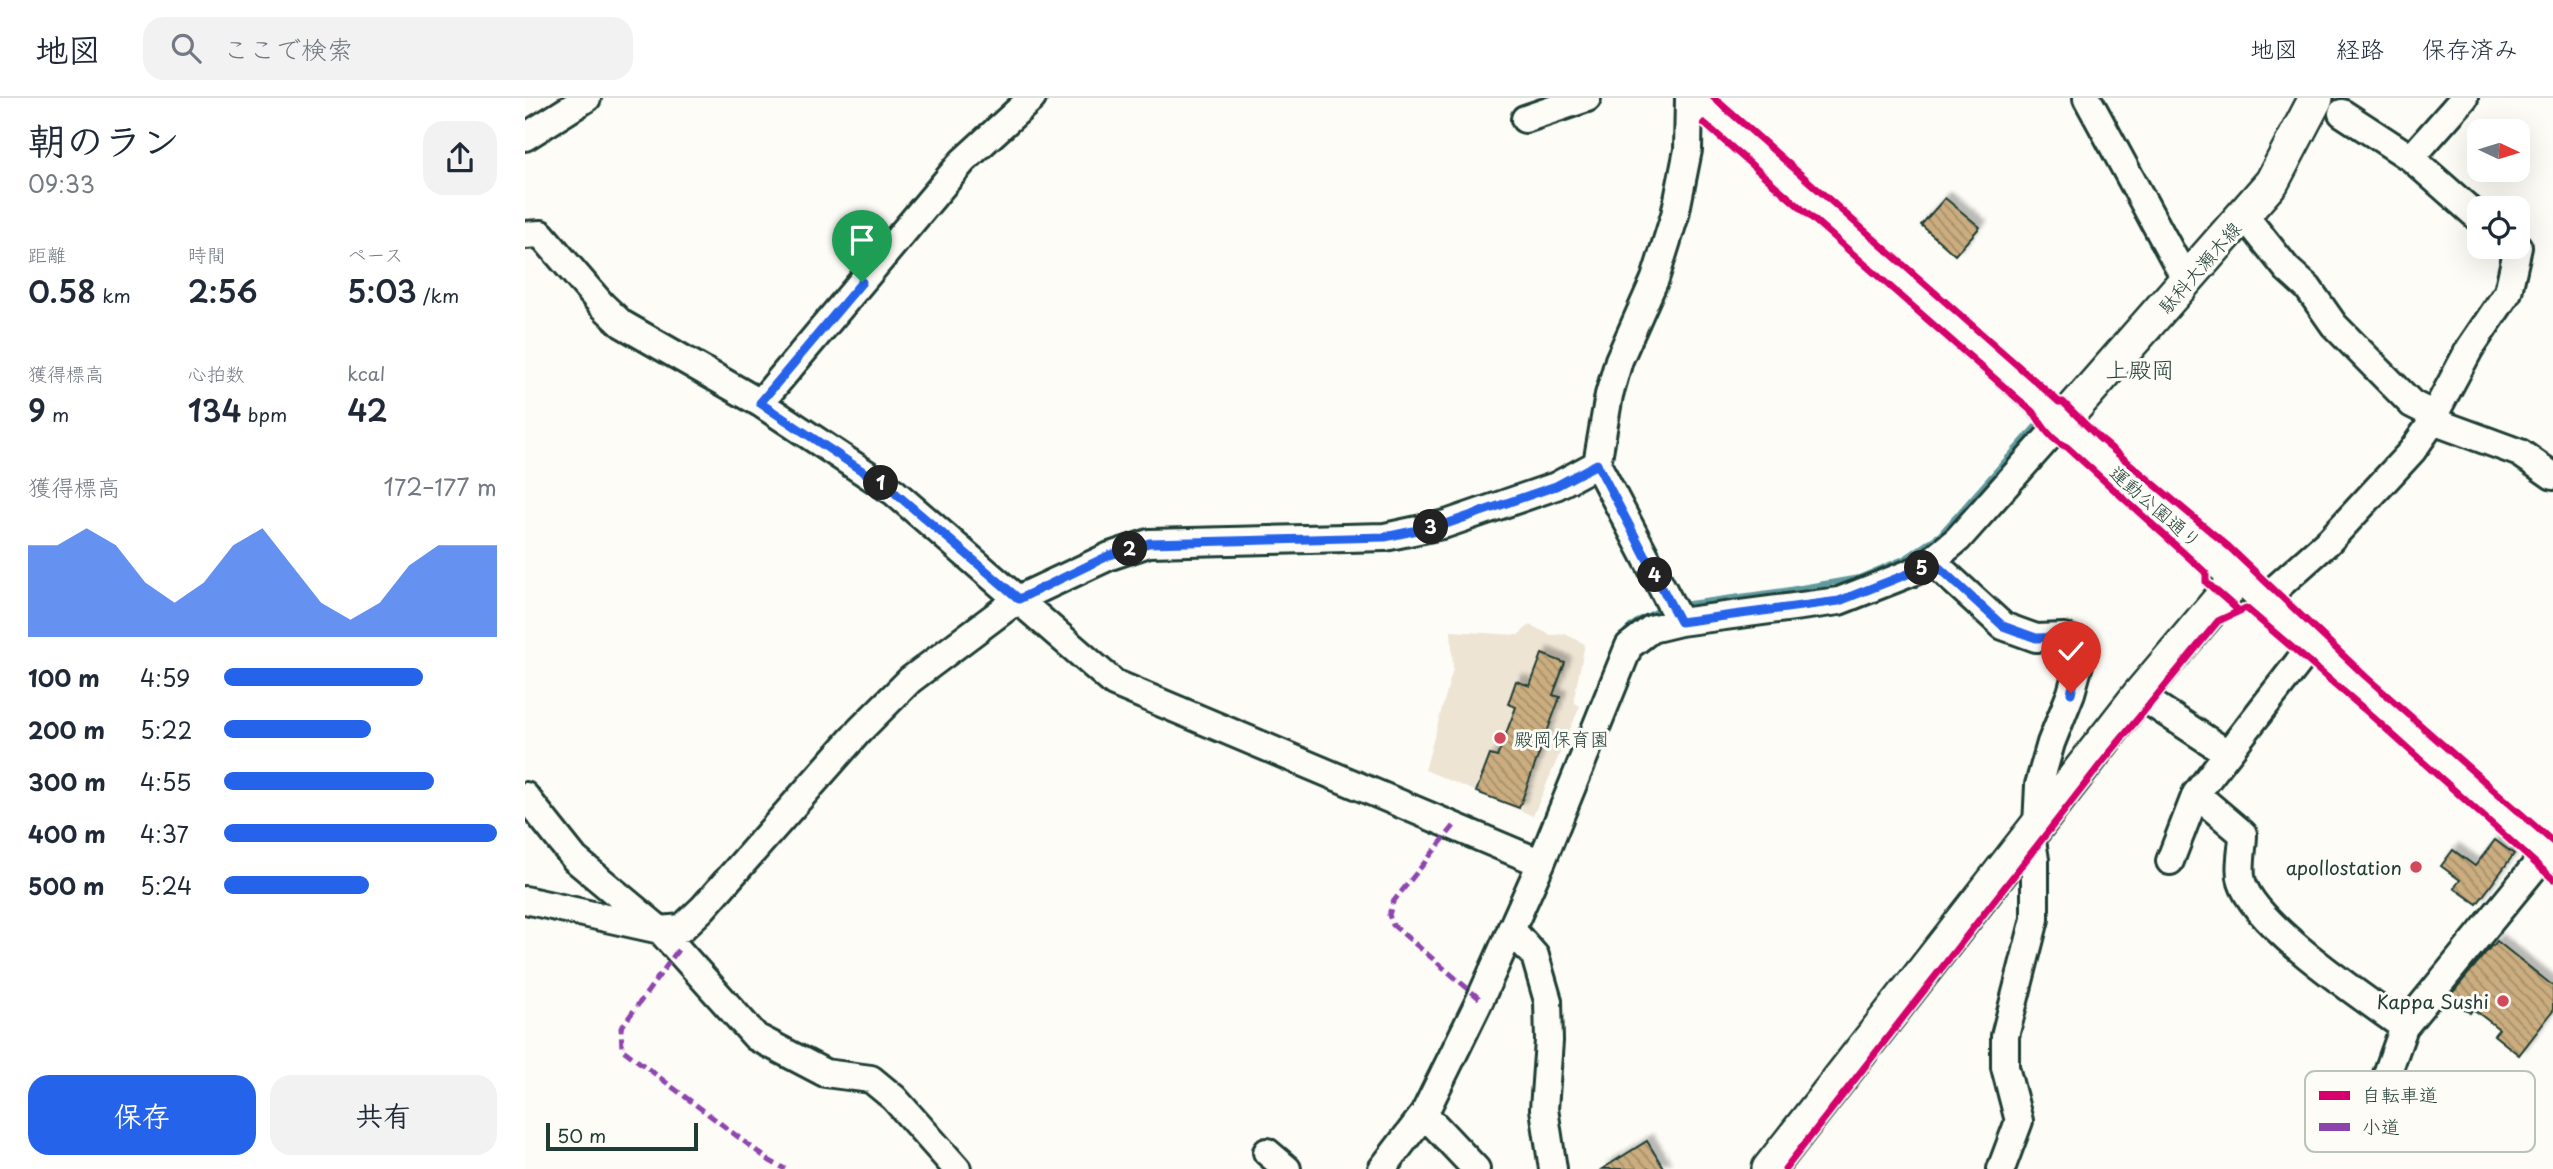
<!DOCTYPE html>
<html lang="ja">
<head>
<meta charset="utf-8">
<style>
  body { margin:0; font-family:"Playpen Sans","Klee One",sans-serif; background:#f2f2f3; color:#1f2937; height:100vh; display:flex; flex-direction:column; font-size:26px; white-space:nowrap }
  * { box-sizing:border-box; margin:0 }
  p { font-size:23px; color:#747a83 }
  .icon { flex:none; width:38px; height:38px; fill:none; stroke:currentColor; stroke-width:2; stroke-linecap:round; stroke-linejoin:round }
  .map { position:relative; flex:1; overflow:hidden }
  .panel { display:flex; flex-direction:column; background:#fff; width:525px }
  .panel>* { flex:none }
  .needle { width:46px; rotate:94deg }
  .controls { position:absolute; left:1942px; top:21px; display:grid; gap:14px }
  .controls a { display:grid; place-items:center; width:63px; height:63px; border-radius:14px; background:#fff; box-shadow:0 7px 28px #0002; font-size:35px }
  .scale { position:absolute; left:21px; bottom:18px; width:152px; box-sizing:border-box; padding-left:7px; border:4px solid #1f3d34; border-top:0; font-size:19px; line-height:24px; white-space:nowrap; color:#1f3d34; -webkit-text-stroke:5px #fdfcf7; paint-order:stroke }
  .pin { position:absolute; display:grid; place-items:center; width:60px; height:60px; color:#fff; margin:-72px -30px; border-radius:50% 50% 50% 0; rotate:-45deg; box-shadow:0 0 7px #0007 }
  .pin .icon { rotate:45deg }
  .km { position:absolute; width:35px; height:35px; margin:-18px; border-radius:50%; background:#222; color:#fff; font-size:19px; line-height:35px; text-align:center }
  .round { display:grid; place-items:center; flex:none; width:74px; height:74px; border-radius:21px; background:#f2f2f3 }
  .overview { display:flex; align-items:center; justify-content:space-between; height:119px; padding:0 28px }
  h1 { font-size:38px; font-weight:600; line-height:52px }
  .stats { display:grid; grid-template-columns:repeat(3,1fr); gap:10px; height:119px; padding:7px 28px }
  .stats div { display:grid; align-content:center }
  .stats b { font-size:30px; font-weight:600 }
  .stats small { font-size:19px; font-weight:400 }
  .stats p { font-size:19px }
  .chart { height:196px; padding:14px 28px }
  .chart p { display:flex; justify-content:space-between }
  .chart svg { width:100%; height:126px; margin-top:7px; fill:#2563eb; opacity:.7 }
  .cta { display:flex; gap:14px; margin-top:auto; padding:14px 28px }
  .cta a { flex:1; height:80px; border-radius:21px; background:#2563eb; color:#fff; font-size:28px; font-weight:600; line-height:80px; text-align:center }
  .cta a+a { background:#f2f2f3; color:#1f2937 }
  ul { padding:0 28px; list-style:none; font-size:23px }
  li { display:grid; grid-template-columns:112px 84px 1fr; align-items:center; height:52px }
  li i { height:18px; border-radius:9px; background:#2563eb }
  header { display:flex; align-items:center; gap:42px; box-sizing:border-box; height:98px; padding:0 35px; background:#fff; border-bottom:2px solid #e0e1e3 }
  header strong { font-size:33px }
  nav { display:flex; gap:38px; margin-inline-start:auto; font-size:24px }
  .search { width:490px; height:63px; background:#f2f2f3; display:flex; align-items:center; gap:18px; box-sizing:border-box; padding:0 24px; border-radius:21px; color:#747a83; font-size:26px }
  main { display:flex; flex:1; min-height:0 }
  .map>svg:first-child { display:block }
  .built { fill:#eee4d3 }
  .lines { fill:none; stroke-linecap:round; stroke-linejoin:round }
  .stream { stroke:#5e9a9e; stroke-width:6 }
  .building { fill:url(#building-back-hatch); stroke:#1f3d34; stroke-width:2; filter:url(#shadow) }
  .minor-casing { stroke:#1f3d34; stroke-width:32 }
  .major-casing { stroke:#1f3d34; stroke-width:38 }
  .minor { stroke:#fdfcf7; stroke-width:26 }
  .major { stroke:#fdfcf7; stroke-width:33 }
  .quiet { stroke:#8e44ad; stroke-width:5; stroke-dasharray:10 5; stroke-linecap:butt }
  .cycleway-casing { stroke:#fdfcf7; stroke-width:11 }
  .cycleway { stroke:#d6006c; stroke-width:7 }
  .route-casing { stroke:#fff; stroke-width:14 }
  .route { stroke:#2563eb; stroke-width:9 }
  .poi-dot { fill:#d1495b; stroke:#fdfcf7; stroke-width:2.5 }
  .labels { text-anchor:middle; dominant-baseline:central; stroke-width:6; stroke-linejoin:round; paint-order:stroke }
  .street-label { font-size:19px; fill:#1f3d34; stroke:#fdfcf7 }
  .poi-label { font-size:19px; fill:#1f3d34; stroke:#fdfcf7; text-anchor:end }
  .quarter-label { font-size:23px; fill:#1f3d34; stroke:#fdfcf7 }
  .key { fill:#fdfcf7; stroke:#bac3bc; stroke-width:2 }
  .key-label { font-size:19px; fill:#1f3d34 }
</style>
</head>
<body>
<header>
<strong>地図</strong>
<div class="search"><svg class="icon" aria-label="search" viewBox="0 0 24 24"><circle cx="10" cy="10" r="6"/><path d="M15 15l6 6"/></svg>ここで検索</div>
<nav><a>地図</a><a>経路</a><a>保存済み</a></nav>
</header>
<main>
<section class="panel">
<div class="overview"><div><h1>朝のラン</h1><p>09:33</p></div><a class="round"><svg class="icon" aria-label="share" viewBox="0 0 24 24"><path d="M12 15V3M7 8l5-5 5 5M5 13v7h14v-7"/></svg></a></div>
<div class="stats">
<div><p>距離</p><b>0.58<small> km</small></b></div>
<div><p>時間</p><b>2:56</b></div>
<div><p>ペース</p><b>5:03<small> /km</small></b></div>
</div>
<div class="stats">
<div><p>獲得標高</p><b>9<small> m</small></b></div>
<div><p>心拍数</p><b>134<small> bpm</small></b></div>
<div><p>kcal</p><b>42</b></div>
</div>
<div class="chart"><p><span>獲得標高</span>172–177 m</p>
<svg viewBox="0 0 160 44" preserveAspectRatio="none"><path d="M0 44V12L10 12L20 6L30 12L40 25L50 32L60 25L70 12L80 6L90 19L100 32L110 38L120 32L130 19L140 12L150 12L160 12V44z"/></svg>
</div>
<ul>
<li><b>100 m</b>4:59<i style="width:73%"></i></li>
<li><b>200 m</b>5:22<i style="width:54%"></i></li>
<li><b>300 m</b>4:55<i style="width:77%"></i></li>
<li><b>400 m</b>4:37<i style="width:100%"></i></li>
<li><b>500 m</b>5:24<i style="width:53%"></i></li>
</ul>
<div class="cta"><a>保存</a><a>共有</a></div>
</section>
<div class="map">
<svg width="2028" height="1071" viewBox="0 0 2028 1071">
  <defs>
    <pattern id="building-back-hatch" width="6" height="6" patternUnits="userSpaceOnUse" patternTransform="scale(1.75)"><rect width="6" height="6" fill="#cbad7f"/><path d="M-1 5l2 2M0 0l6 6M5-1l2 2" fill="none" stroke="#a48e69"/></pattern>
    <filter id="shadow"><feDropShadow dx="6" dy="-6" stdDeviation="2" flood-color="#0004"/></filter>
  </defs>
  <rect width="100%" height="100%" fill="#fdfcf7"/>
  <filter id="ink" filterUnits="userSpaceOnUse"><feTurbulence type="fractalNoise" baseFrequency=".0143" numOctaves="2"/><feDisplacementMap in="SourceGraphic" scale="14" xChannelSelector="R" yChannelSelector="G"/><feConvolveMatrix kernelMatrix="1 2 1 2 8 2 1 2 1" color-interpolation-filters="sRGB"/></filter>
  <g filter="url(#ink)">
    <!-- built -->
    <path class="built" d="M1005,527L1026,537L1040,536L1060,546L1049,600L1050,605L1055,608L1008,718L900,672L928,571L926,533L993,537Z"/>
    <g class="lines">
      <!-- stream -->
      <path class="stream" d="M1814,3L1816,0
        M1164,506L1259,493L1334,480L1381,460L1415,437L1512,327
        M1095,543C1103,525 1122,518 1140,510"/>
    </g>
    <!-- building -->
    <path class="building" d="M1420,100L1455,129L1430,157L1396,127Z
      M1017,556L1040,565L1028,597L1035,599L994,710L951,694L965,657L972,659L991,609L983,606L991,583L1005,588Z
      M1970,742L1989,756L1952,806L1929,790L1935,782L1916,768L1928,752L1950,768Z
      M1972,843L2028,888V913L1994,957L1969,937L1974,931L1948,911L1945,915L1924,899L1967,847L1968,848Z
      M1122,1043L1139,1071H1077Z"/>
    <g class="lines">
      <defs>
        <path id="minor" d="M1562,0L1662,184
          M1817,15L1886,60L1955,121
          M1000,21L1062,0
          M0,39L62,0
          M1886,60L1939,0
          M1719,117L1762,171L1783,190L1809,227L1887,306L1909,317
          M0,137L16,136L76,206L97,226L235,305L369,394L589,585L1016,765
          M235,305L438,63L507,0
          M1908,323L1909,317L1945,250L1983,194L1993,149
          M1407,463L1478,528L1511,540L1540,539L1551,546L1555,563L1546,595L1526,645L1514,687L1512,728
          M1713,480L2028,761
          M1750,491L1804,443L1887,353L1908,323L1995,355L2028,378
          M1155,524L1072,366L1084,297L1094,262L1130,181L1150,117L1163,52L1164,0
          M1787,547L1671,696L1718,736C1718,750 1713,770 1717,784C1730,828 1839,900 1879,929L1842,1032
          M1614,597L1702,655
          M0,698L50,761L135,832L231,939L300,975L346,981L369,1000L432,1071
          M1645,763L1671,696
          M0,802L135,832L157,830L178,810L334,633L385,582L493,501L585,458L624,445L860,439L921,426L1031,388L1072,366
          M986,831L1010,858L1023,903L1024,943L1019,1011L1028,1071
          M1879,929L2021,755
          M899,1016L951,1071
          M742,1054L762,1071
          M857,1071L899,1016L953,906L1016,765L1104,548L1126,531L1155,524L1314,503L1398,470L1433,441L1536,325L1169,0
          M1476,1071L1494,1023L1480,969V938L1510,821V762L1506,736"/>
        <path id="major" d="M1244,1071L1614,597L1713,480L1536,325L1747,84L1791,0"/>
      </defs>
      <!-- minor casing -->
      <use href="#minor" class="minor-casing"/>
      <!-- major casing -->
      <use href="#major" class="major-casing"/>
      <!-- minor -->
      <use href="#minor" class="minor"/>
      <!-- major -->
      <use href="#major" class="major"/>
      <!-- quiet -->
      <path class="quiet" d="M929,728L868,804L864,817L868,827L955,901
        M153,852L96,930L97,951L245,1063L260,1071"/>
      <defs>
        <path id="cycleway" d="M1189,0L1534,304H1538L1574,340L1704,449L1840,578L2028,744
          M1179,25L1510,316C1518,329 1527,343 1542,349L1681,475V484L1714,513
          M1260,1071L1578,663L1693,523L1721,510L1839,611L2028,781"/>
      </defs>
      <!-- cycleway casing -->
      <use href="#cycleway" class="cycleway-casing"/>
      <!-- cycleway -->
      <use href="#cycleway" class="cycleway"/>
    </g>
  </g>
  <g class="lines" filter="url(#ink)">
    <defs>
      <path id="route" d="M337,184L235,305L369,394L494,501L585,457L624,445L860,439L921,426L1031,388L1072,366L1155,524L1314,503L1398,470L1407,463L1478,528L1511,540L1540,539L1551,546L1555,562L1546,595"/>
    </defs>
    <!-- route casing -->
    <use href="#route" class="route-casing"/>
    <!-- route -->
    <use href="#route" class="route"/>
  </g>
  <!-- markers -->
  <g class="poi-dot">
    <circle cx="975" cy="640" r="7"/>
    <circle cx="1891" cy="769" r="7"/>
    <circle cx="1978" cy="903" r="7"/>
  </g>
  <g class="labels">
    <!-- street labels -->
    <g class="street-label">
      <text transform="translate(1674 169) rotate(-49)">駄科大瀬木線</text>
      <text transform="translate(1631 408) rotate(41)">運動公園通り</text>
    </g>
    <!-- poi labels -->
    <g class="poi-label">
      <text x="989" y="640" text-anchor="start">殿岡保育園</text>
      <text x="1877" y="769">apollostation</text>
      <text x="1964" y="903">Kappa Sushi</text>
    </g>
    <!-- quarter labels -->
    <g class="quarter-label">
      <text x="1615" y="270">上殿岡</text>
    </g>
  </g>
  <!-- legend -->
  <rect x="1780" y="973" width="230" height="81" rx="10" class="key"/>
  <rect x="1794" y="993" width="31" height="9" fill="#d6006c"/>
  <rect x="1794" y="1025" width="31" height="8" fill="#8e44ad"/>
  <g class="key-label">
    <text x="1837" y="1004">自転車道</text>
    <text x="1837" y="1036">小道</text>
  </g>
</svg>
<div class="controls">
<a><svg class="needle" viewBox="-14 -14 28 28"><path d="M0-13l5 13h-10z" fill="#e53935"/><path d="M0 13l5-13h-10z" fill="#747a83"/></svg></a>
<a><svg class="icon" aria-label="locate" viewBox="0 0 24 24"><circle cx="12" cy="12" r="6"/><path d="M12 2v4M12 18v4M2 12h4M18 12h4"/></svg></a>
</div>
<div class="scale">50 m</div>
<div class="pin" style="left:337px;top:184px;background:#1e9e55"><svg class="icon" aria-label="arrive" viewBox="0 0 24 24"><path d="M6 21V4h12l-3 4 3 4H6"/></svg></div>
<div class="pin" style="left:1546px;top:595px;background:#d93025"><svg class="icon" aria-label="check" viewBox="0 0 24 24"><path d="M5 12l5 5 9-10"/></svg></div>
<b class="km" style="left:356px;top:385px">1</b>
<b class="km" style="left:605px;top:451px">2</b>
<b class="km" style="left:906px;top:429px">3</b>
<b class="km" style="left:1130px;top:477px">4</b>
<b class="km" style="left:1397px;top:470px">5</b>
</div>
</main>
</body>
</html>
